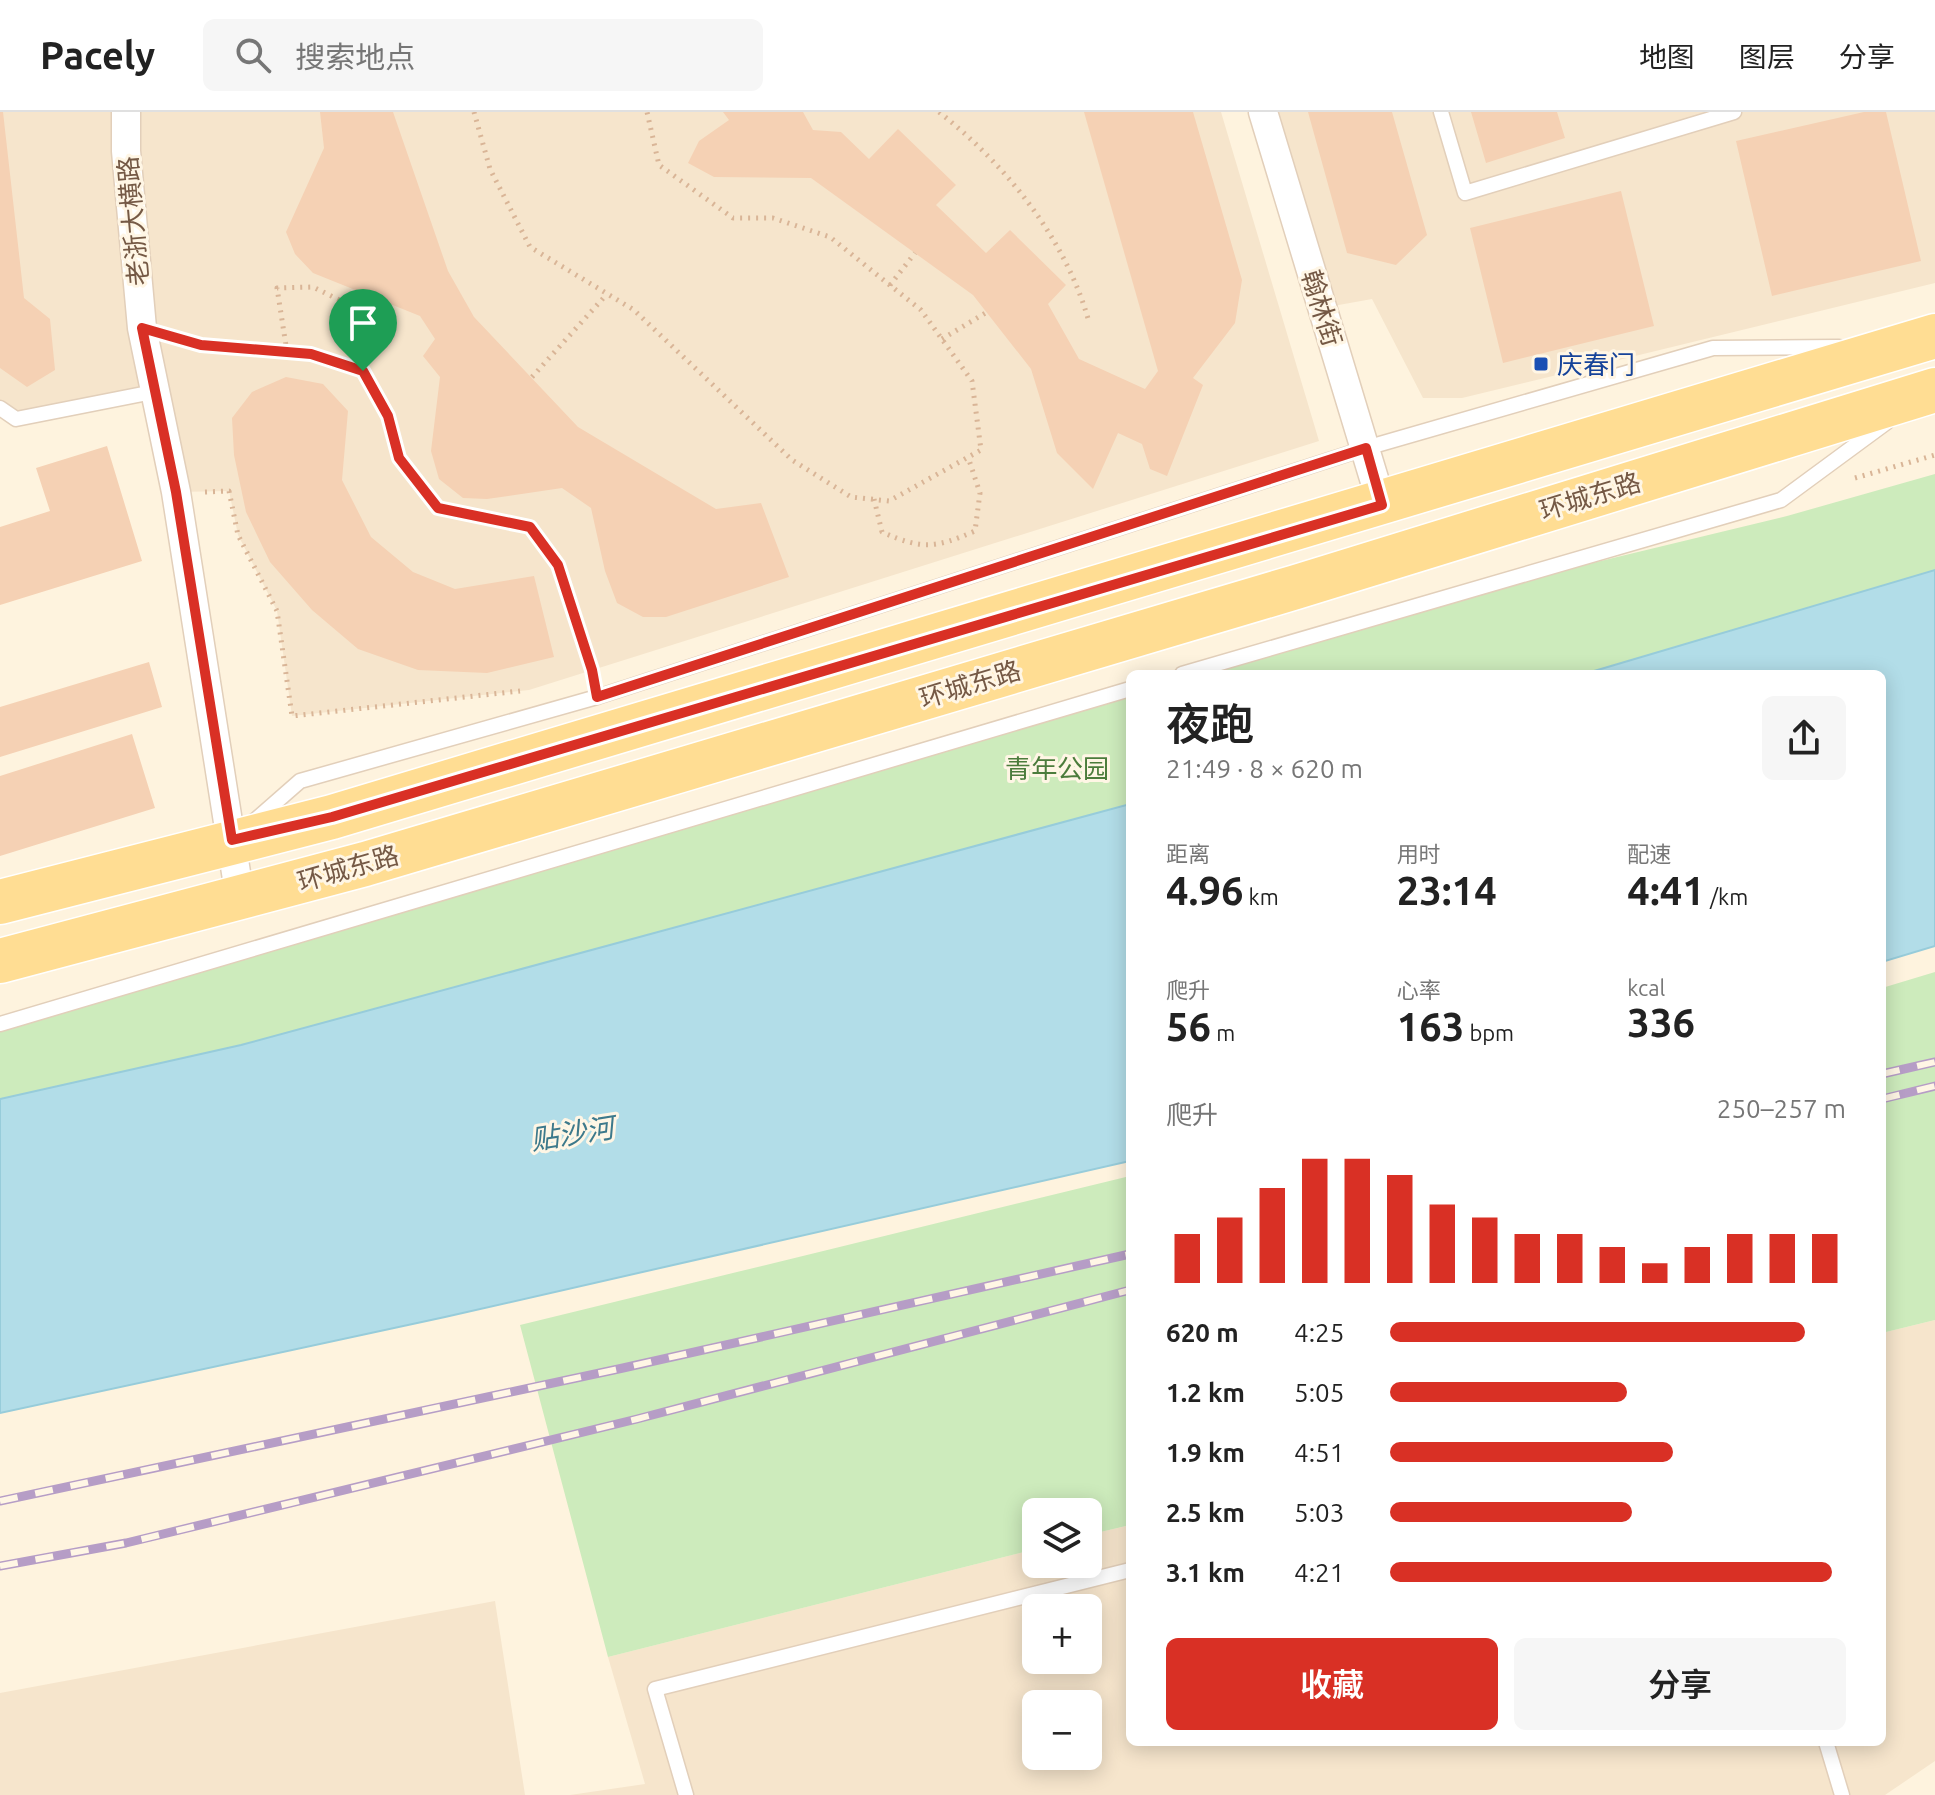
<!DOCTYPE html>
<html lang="zh">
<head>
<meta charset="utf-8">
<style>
  body { margin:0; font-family:Ubuntu,"Noto Sans SC",sans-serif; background:#f6f6f6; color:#222; height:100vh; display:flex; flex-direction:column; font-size:30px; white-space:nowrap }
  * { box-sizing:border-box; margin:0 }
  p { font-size:26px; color:#767676 }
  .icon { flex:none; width:44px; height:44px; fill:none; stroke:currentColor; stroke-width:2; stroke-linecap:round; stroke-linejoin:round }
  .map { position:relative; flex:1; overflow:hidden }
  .details { position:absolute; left:1126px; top:558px; width:760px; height:1076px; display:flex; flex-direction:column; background:#fff; border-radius:12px; box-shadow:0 4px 20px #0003 }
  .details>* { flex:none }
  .fabs { position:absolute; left:1022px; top:1386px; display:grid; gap:16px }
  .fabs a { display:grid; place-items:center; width:80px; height:80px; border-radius:12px; background:#fff; box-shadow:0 4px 20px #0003; font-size:40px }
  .pin { position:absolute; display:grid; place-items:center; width:68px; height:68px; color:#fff; margin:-82px -34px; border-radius:50% 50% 50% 0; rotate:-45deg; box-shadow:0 0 8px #0007 }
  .pin .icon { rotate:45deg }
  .round { display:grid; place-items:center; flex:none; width:84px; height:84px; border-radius:12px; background:#f6f6f6 }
  .overview { display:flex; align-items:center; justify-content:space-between; height:136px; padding:0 40px }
  h1 { font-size:44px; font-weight:600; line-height:60px }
  .metrics { display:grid; grid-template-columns:repeat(3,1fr); gap:12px; height:136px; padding:8px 40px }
  .metrics div { display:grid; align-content:center }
  .metrics b { font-size:40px; font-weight:600 }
  .metrics small { font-size:22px; font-weight:400 }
  .metrics p { font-size:22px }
  .chart { height:224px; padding:16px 40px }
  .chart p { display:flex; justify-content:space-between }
  .chart svg { width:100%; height:144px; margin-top:8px; stroke:#d93025; stroke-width:6 }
  .cta { display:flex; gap:16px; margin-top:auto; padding:16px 40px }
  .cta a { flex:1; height:92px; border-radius:12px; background:#d93025; color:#fff; font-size:32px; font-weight:600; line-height:92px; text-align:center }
  .cta a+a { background:#f6f6f6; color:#222 }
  ul { padding:0 40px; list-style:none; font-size:26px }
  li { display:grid; grid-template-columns:128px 96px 1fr; align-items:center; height:60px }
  li i { height:20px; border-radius:10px; background:#d93025 }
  header { display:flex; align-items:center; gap:48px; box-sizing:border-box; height:112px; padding:0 40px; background:#fff; border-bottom:2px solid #e0e0e0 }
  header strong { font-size:38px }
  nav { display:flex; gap:44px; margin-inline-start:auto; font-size:28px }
  .search { width:560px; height:72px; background:#f6f6f6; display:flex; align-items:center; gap:20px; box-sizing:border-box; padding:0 28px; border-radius:12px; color:#767676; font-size:30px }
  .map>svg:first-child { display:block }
  .residential { fill:#f6e5cc; fill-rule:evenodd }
  .green { fill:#cdebbc }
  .water { fill:#b2dde8; stroke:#97ccda; stroke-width:2 }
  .building { fill:#f5d1b4 }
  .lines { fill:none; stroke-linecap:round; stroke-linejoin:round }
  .service-casing { stroke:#e2cfba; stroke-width:17 }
  .minor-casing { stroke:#e2cfba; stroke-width:31 }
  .primary-casing { stroke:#fff; stroke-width:47 }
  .path { stroke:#d9b597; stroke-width:5; stroke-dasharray:2 6; stroke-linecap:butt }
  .service { stroke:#fff; stroke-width:14 }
  .minor { stroke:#fff; stroke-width:28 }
  .primary { stroke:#ffdd93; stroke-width:44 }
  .rail-casing { stroke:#b69dc6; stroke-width:9 }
  .rail { stroke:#fff6e5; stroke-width:6; stroke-dasharray:18; stroke-linecap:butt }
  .route-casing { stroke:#fff; stroke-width:16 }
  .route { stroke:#d93025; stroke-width:10 }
  .transit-dot { fill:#1a4fb4; stroke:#fff6e5; stroke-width:3 }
  .labels { text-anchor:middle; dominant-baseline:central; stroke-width:6; stroke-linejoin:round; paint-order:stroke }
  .street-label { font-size:26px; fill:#755945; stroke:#fff6e5 }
  .transit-label { font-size:26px; fill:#164399; stroke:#fff6e5; text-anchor:start }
  .park-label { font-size:26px; fill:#4c7c3c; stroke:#fff6e5 }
  .water-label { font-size:28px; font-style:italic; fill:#3d798b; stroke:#fff6e5 }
</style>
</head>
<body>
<header>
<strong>Pacely</strong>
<div class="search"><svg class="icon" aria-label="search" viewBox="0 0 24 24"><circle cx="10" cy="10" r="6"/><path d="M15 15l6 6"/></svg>搜索地点</div>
<nav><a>地图</a><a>图层</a><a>分享</a></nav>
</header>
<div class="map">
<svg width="1935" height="1683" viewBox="0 0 1935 1683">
  <rect width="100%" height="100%" fill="#fef3de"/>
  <!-- residential -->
  <path class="residential" d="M0,0H1221L1319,329L529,578L292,604L277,499L238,423L229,379L176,380L153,280L16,307L0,296Z
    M1263,0H1935V171L1462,286H1423L1372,187L1322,196Z
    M1935,1208V1649L1885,1683H570L645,1672L608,1545L1036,1437V1452H1088V1423L1130,1413V1630H1882V1221ZM1036,1496H1088V1548H1036ZM1036,1592H1088V1644H1036Z
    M495,1489L525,1683H0V1581Z"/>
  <!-- green -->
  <path class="green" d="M1935,362V458L1584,562H1183L1397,498L1787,404Z
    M1130,578V692L241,933L0,987V913Z
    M1935,860V1208L1882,1221V876Z
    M1130,1064V1413L1088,1423V1400H1036V1437L608,1545L520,1213Z"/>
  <!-- water -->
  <path class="water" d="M1935,458V834L1882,850V562H1584Z
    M1130,692V1049L445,1205L0,1301V987L241,933Z"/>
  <!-- building -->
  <path class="building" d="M0,0H3L24,186L50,207L55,258L27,275L0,256Z
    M320,0H393L448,159L474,205L578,315L716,397L761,391L789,465L666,505H643L617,491L605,459L591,396L562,376L487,387L463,386L439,367L431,339L440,265L423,244L435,227L420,204L313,161L295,142L286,120L324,36Z
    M723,0H803L813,18L841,20L869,47L898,17L956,73L936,93L986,141L1010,118L1066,173L1048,192L1079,247L1145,277L1158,259L1084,0H1193L1242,168L1235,211L1193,266L1203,273L1167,364L1150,357L1142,332L1118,321L1093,377L1057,341L1031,257L973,183L811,66L714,65L688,51L699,29L729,8Z
    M1308,0H1392L1427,123L1396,153L1347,141Z
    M1471,0H1557L1565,26L1486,51Z
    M1864,0H1886L1921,149L1772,184L1736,29Z
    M1621,79L1654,214L1503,251L1470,116Z
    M286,265L323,272L348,299L342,368L371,425L413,460L455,477L534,464L554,545L487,561L418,558L358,537L312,498L270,450L246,400L234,343L232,306L252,280Z
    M107,334L142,449L0,493V415L50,399L36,356Z
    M149,550L162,595L0,645V595Z
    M132,622L155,696L0,744V664Z"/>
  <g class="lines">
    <defs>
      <path id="service" d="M1441,0L1465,81L1734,0
        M0,296L16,307L153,280
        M1182,562L1781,388L1887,310
        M252,711L300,669L597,585L1366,336L1713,236L1839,235
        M0,912L1130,577
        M1826,1630L1842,1683
        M686,1683L655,1577L1130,1458"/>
      <path id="minor" d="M126,0V39L142,216L176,380L240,786
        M1263,0L1382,393"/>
      <path id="primary" d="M0,790L332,705L1935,224
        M0,849L365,752L1296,475L1935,278"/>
    </defs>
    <!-- service casing -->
    <use href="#service" class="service-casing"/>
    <!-- minor casing -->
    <use href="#minor" class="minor-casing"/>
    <!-- primary casing -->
    <use href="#primary" class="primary-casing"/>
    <!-- path -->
    <path class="path" d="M474,0L490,57L530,135L634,198L792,348L851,385L889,389L981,338L972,269L921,198L830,125L773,106H733L659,53L647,0
      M939,0C1006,53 1066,127 1089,210
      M890,173L915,141
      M177,226L201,233L311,242L363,259L388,304L399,346L438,396L530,415L558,453L593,564
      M942,227L987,200
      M287,240L277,176L313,175L380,208
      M363,259L385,190
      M532,265L607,182
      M1855,366L1935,343
      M205,380L229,379L238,423L277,499L292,604L520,579
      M874,387L882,420C922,438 936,436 975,419L980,381L968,345"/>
    <!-- service -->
    <use href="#service" class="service"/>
    <!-- minor -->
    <use href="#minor" class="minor"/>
    <!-- primary -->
    <use href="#primary" class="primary"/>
    <defs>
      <path id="rail" d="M1882,962L1935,950
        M1882,987L1935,974
        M0,1389L623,1256L1130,1142
        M0,1454L126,1431L637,1307L1130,1178"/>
    </defs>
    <!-- rail casing -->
    <use href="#rail" class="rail-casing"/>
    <!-- rail -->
    <use href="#rail" class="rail"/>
  </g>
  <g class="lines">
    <defs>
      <path id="route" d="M142,216L201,233L311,242L363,259L388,304L399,346L438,396L530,415L558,453L592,558L597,585L1366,336L1382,393L332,705L232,728L176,380Z"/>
    </defs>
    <!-- route casing -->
    <use href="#route" class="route-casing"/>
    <!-- route -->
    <use href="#route" class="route"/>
  </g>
  <!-- markers -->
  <rect class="transit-dot" x="1533" y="244" width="16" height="16" rx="4"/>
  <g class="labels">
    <!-- street labels -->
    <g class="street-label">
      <text transform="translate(133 109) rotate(-95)">老浙大横路</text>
      <text transform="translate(1322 196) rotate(73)">翰林街</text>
      <text transform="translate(1590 384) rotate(-17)">环城东路</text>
      <text transform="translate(970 572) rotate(-17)">环城东路</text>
      <text transform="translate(348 756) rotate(-16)">环城东路</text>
    </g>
    <!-- transit labels -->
    <g class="transit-label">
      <text x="1557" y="252">庆春门</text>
    </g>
    <!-- park labels -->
    <g class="park-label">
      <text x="1057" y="656">青年公园</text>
    </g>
    <!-- water labels -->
    <g class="water-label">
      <text transform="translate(572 1021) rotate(-9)">贴沙河</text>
    </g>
  </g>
</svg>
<div class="fabs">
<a><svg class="icon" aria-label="layers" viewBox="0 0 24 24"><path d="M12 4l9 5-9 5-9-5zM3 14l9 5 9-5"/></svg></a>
<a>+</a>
<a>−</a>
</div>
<div class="pin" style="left:363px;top:259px;background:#1e9e55"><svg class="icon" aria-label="arrive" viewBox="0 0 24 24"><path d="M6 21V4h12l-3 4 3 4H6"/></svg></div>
<section class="details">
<div class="overview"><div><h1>夜跑</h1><p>21:49 · 8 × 620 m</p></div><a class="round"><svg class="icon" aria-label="share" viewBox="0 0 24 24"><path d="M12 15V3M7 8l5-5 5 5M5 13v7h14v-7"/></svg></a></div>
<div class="metrics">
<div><p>距离</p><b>4.96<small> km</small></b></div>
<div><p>用时</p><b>23:14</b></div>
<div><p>配速</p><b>4:41<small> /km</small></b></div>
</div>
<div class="metrics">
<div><p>爬升</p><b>56<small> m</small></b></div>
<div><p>心率</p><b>163<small> bpm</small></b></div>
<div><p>kcal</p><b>336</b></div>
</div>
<div class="chart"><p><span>爬升</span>250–257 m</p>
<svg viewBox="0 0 160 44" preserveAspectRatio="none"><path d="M5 44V29M15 44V24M25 44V15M35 44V6M45 44V6M55 44V11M65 44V20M75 44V24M85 44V29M95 44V29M105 44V33M115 44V38M125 44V33M135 44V29M145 44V29M155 44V29"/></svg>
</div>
<ul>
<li><b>620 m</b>4:25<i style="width:91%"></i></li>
<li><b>1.2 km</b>5:05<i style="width:52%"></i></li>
<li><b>1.9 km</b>4:51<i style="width:62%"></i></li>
<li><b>2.5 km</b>5:03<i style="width:53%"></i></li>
<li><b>3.1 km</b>4:21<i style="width:97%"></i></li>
</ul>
<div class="cta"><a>收藏</a><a>分享</a></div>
</section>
</div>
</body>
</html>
